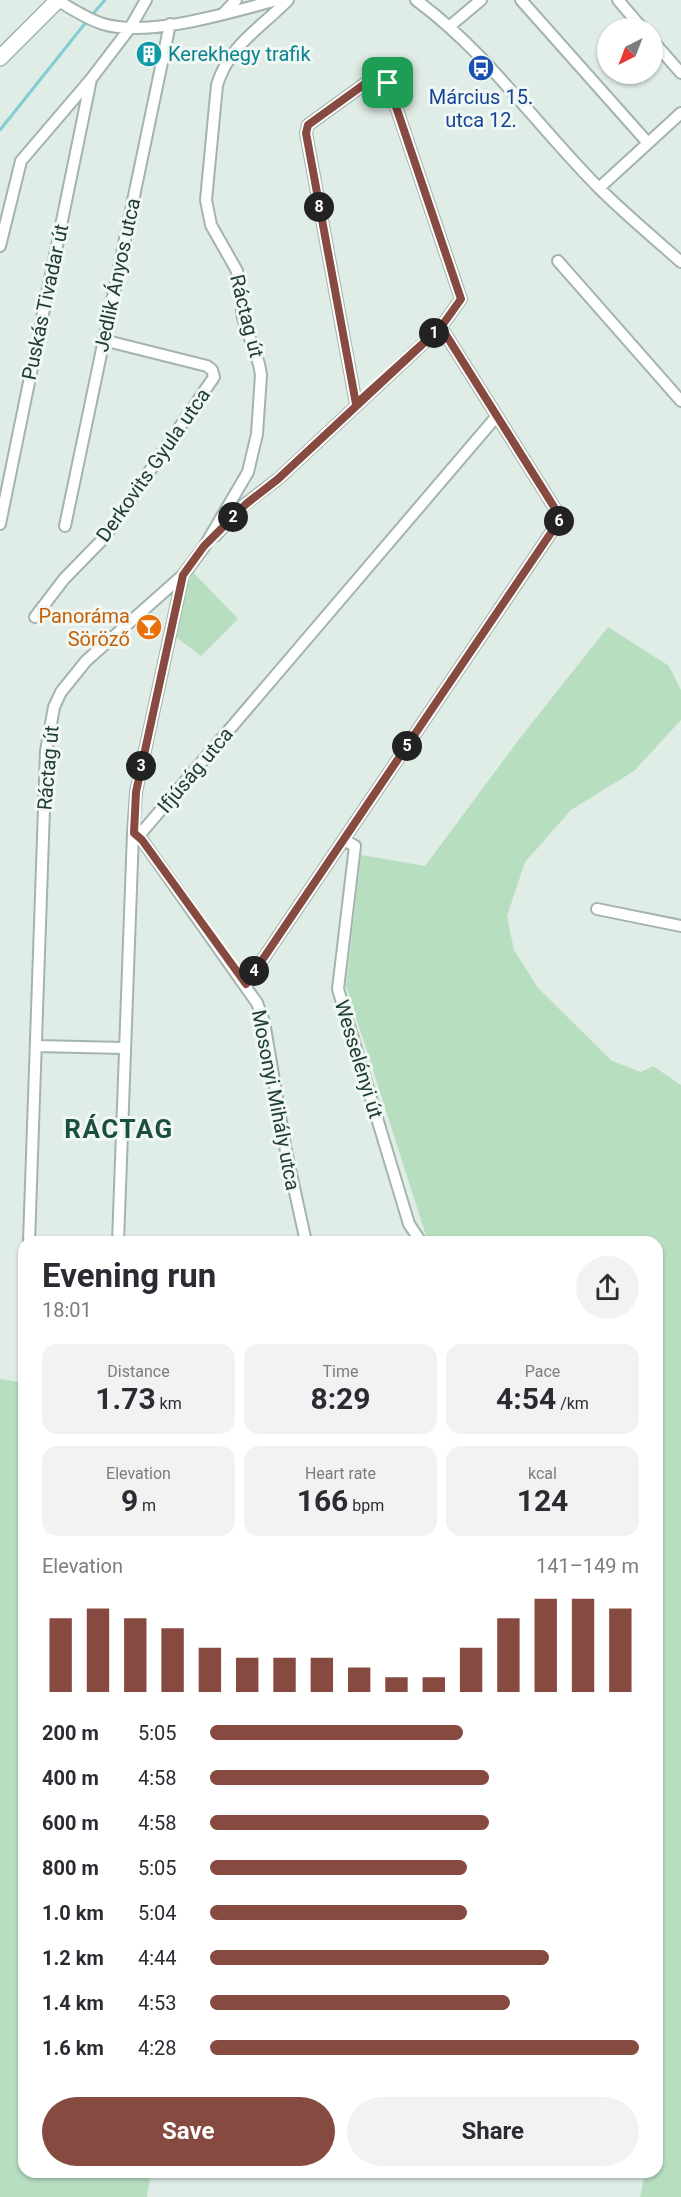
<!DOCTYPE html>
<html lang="en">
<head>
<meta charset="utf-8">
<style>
  body { margin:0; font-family:Roboto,sans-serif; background:#f2f2f3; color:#2b2b33; height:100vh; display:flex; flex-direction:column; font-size:22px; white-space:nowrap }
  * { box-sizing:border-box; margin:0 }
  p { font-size:20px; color:#7c7c81 }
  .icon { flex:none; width:33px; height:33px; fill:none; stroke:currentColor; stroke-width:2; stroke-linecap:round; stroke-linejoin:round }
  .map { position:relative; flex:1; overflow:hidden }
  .side { position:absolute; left:18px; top:1236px; width:645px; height:942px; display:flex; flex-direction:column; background:#fff; border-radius:18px; box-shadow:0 2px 4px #0004 }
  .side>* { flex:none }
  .needle { width:39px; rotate:222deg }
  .tools { position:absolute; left:597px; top:18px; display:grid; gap:12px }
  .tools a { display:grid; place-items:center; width:66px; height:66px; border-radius:50%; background:#fff; box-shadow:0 2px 4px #0004; font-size:30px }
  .pin { position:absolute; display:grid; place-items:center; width:51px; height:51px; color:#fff; margin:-26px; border-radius:12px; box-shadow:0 3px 9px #0006 }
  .km { position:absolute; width:30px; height:30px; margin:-15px; border-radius:50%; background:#222; color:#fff; font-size:16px; line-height:30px; text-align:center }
  .round { display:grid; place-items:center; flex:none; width:63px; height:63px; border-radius:32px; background:#f2f2f3 }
  .headline { display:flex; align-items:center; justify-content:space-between; height:102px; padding:0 24px }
  h1 { font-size:33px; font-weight:700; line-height:45px }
  .metrics { display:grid; grid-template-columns:repeat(3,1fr); gap:9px; height:102px; padding:6px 24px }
  .metrics div { display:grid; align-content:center; border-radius:15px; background:#f2f2f3; text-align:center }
  .metrics b { font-size:30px; font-weight:700 }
  .metrics small { font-size:16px; font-weight:400 }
  .metrics p { font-size:16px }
  .chart { height:168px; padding:12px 24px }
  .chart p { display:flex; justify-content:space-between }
  .chart svg { width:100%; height:108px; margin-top:6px; stroke:#874a41; stroke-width:6 }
  .action { display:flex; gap:12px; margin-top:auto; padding:12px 24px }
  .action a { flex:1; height:69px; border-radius:36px; background:#874a41; color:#fff; font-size:24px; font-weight:700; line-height:69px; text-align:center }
  .action a+a { background:#f2f2f3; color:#2b2b33 }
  ul { padding:0 24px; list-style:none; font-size:20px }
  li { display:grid; grid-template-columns:96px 72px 1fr; align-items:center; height:45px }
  li i { height:15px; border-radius:8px; background:#874a41 }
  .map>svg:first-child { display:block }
  .green { fill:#b8dec0 }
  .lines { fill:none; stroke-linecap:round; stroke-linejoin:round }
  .stream { stroke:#85ccd4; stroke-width:3 }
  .street-casing { stroke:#a3b4ad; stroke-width:14 }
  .secondary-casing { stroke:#9eb8ad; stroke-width:18 }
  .street { stroke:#fff; stroke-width:10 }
  .secondary { stroke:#fff; stroke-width:15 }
  .route-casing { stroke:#fff; stroke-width:12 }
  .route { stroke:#874a41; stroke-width:8 }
  .labels { text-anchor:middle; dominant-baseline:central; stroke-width:6; stroke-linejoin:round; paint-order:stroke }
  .culture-label { font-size:20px; fill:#0d838f; stroke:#f1f8f4; text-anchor:start }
  .transit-label { font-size:20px; fill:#164399; stroke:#f1f8f4 }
  .street-label { font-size:20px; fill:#203d33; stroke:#f1f8f4 }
  .food-label { font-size:20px; fill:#c56008; stroke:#f1f8f4; text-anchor:end }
  .district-label { font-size:26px; font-weight:bold; letter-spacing:1.5px; fill:#1b5040; stroke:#f1f8f4 }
</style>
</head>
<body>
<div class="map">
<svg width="681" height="2197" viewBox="0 0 681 2197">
  <rect width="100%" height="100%" fill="#e0ece6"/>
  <!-- green -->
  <path class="green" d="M193,572L238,619L201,656L176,637L187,586Z
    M608,627L669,666L681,690V720L634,771L571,810L525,862L507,916L514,950L538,988L612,1061L641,1072L653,1066L681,1085V2197H640L645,2172H657V1242H428L346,986L361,855L425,866L520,738Z
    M0,1379L24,1383V2172H151L147,2197H0Z"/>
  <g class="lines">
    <!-- stream -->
    <path class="stream" d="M91,16L105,0
      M0,130L87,21"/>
    <defs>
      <path id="street" d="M57,0C72,9 87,19 103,24C149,38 231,12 277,0
        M416,0C487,52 537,126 599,188C625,214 654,238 681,262
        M521,0L648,143
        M618,0L642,28
        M223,14L236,0
        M450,26L481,0
        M652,40L681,73
        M599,188L681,113
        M0,246L21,161L91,79L130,28L146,0
        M558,261L681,401
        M0,524L91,79
        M65,526L170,24
        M215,536L245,504L278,479L441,327L461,299L388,83L382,77L366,83L308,125L306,133L356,404
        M183,575L136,792L133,833L142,840L257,1003L264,1022L286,1151L306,1242
        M35,617L64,579L104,538L214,377L212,370L207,366L103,340
        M344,840L355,846L338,989L409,1224L421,1242
        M597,909L681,926
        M246,984L561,518L441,327
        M37,1046L123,1048
        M29,1242L46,751L54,707L61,692L86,661L183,575L204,547L248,472L257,434L261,375L259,364L243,318L237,271L211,225L206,200L217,85C229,45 261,28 288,0
        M118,1242L133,833L142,832L496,417"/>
      <path id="secondary" d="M0,58L58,0"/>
    </defs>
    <!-- street casing -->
    <use href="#street" class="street-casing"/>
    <!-- secondary casing -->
    <use href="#secondary" class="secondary-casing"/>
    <!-- street -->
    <use href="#street" class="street"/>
    <!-- secondary -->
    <use href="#secondary" class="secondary"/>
  </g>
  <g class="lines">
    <defs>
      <path id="route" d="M388,83L461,299L441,327L278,479L246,504L204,546L183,575L136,792L134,833L142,840L246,984L561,518L441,327L356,404L306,133L308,125L366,83L382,77L388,83"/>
    </defs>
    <!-- route casing -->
    <use href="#route" class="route-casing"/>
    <!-- route -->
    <use href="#route" class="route"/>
  </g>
  <!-- icons -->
  <defs>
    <symbol id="building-disc" viewBox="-11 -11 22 22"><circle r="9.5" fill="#0f9aa8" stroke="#f1f8f4"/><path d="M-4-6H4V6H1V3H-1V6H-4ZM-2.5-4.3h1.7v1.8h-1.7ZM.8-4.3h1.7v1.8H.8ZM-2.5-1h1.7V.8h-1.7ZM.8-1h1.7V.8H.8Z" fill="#fff"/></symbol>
    <symbol id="bus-disc" viewBox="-11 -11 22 22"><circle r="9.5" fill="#1a4fb4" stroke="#f1f8f4"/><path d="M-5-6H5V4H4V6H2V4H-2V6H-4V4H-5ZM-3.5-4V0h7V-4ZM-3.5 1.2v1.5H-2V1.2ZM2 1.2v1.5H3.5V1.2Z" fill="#fff"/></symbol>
    <symbol id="bar-disc" viewBox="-11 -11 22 22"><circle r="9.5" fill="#e8710a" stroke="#f1f8f4"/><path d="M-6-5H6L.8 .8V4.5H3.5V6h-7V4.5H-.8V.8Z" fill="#fff"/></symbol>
  </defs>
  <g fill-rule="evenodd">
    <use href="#building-disc" x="134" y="39" width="30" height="30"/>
    <use href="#bus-disc" x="466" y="53" width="30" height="30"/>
    <use href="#bar-disc" x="134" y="612" width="30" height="30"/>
  </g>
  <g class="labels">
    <!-- culture labels -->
    <g class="culture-label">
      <text x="168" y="54">Kerekhegy trafik</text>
    </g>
    <!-- transit labels -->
    <g class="transit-label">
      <text x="481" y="97">Március 15.<tspan x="481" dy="23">utca 12.</tspan></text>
    </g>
    <!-- street labels -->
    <g class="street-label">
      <text transform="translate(117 275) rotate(-78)">Jedlik Ányos utca</text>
      <text transform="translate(45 302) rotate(-78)">Puskás Tivadar út</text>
      <text transform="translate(247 316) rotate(76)">Ráctag út</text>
      <text transform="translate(153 465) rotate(-55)">Derkovits Gyula utca</text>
      <text transform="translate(48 768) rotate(-85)">Ráctag út</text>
      <text transform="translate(195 770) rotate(-50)">Ifjúság utca</text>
      <text transform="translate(359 1059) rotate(73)">Wesselényi út</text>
      <text transform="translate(276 1100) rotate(79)">Mosonyi Mihály utca</text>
    </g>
    <!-- food labels -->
    <g class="food-label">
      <text x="130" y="616">Panoráma<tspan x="130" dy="23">Söröző</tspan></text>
    </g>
    <!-- district labels -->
    <g class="district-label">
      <text x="119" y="1129">RÁCTAG</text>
    </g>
  </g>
</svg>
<div class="tools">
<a><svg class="needle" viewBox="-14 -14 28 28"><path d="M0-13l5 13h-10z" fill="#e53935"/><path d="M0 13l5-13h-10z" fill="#7c7c81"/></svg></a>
</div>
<div class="pin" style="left:388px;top:83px;background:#1e9e55"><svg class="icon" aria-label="arrive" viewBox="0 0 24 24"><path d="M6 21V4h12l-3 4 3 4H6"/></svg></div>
<b class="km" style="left:434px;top:333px">1</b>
<b class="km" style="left:233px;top:517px">2</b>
<b class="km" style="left:141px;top:766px">3</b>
<b class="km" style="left:254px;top:971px">4</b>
<b class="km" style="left:407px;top:746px">5</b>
<b class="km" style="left:559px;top:521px">6</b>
<b class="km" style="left:319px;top:207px">8</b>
<section class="side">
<div class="headline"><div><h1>Evening run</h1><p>18:01</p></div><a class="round"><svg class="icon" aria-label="share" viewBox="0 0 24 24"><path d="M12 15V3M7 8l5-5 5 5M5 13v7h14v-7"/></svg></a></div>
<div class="metrics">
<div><p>Distance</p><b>1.73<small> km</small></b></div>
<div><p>Time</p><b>8:29</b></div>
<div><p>Pace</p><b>4:54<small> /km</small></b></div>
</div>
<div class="metrics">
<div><p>Elevation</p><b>9<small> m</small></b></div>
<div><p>Heart rate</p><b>166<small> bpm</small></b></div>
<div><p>kcal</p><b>124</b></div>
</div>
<div class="chart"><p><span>Elevation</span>141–149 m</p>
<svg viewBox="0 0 160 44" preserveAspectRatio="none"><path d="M5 44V14M15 44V10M25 44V14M35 44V18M45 44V26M55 44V30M65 44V30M75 44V30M85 44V34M95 44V38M105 44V38M115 44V26M125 44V14M135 44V6M145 44V6M155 44V10"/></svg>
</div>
<ul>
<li><b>200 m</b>5:05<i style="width:59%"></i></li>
<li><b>400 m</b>4:58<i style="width:65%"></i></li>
<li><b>600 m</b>4:58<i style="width:65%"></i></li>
<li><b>800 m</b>5:05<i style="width:60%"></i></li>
<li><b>1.0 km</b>5:04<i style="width:60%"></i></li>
<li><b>1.2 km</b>4:44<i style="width:79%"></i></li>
<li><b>1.4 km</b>4:53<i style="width:70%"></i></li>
<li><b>1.6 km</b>4:28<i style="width:100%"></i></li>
</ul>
<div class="action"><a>Save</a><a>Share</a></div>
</section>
</div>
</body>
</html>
